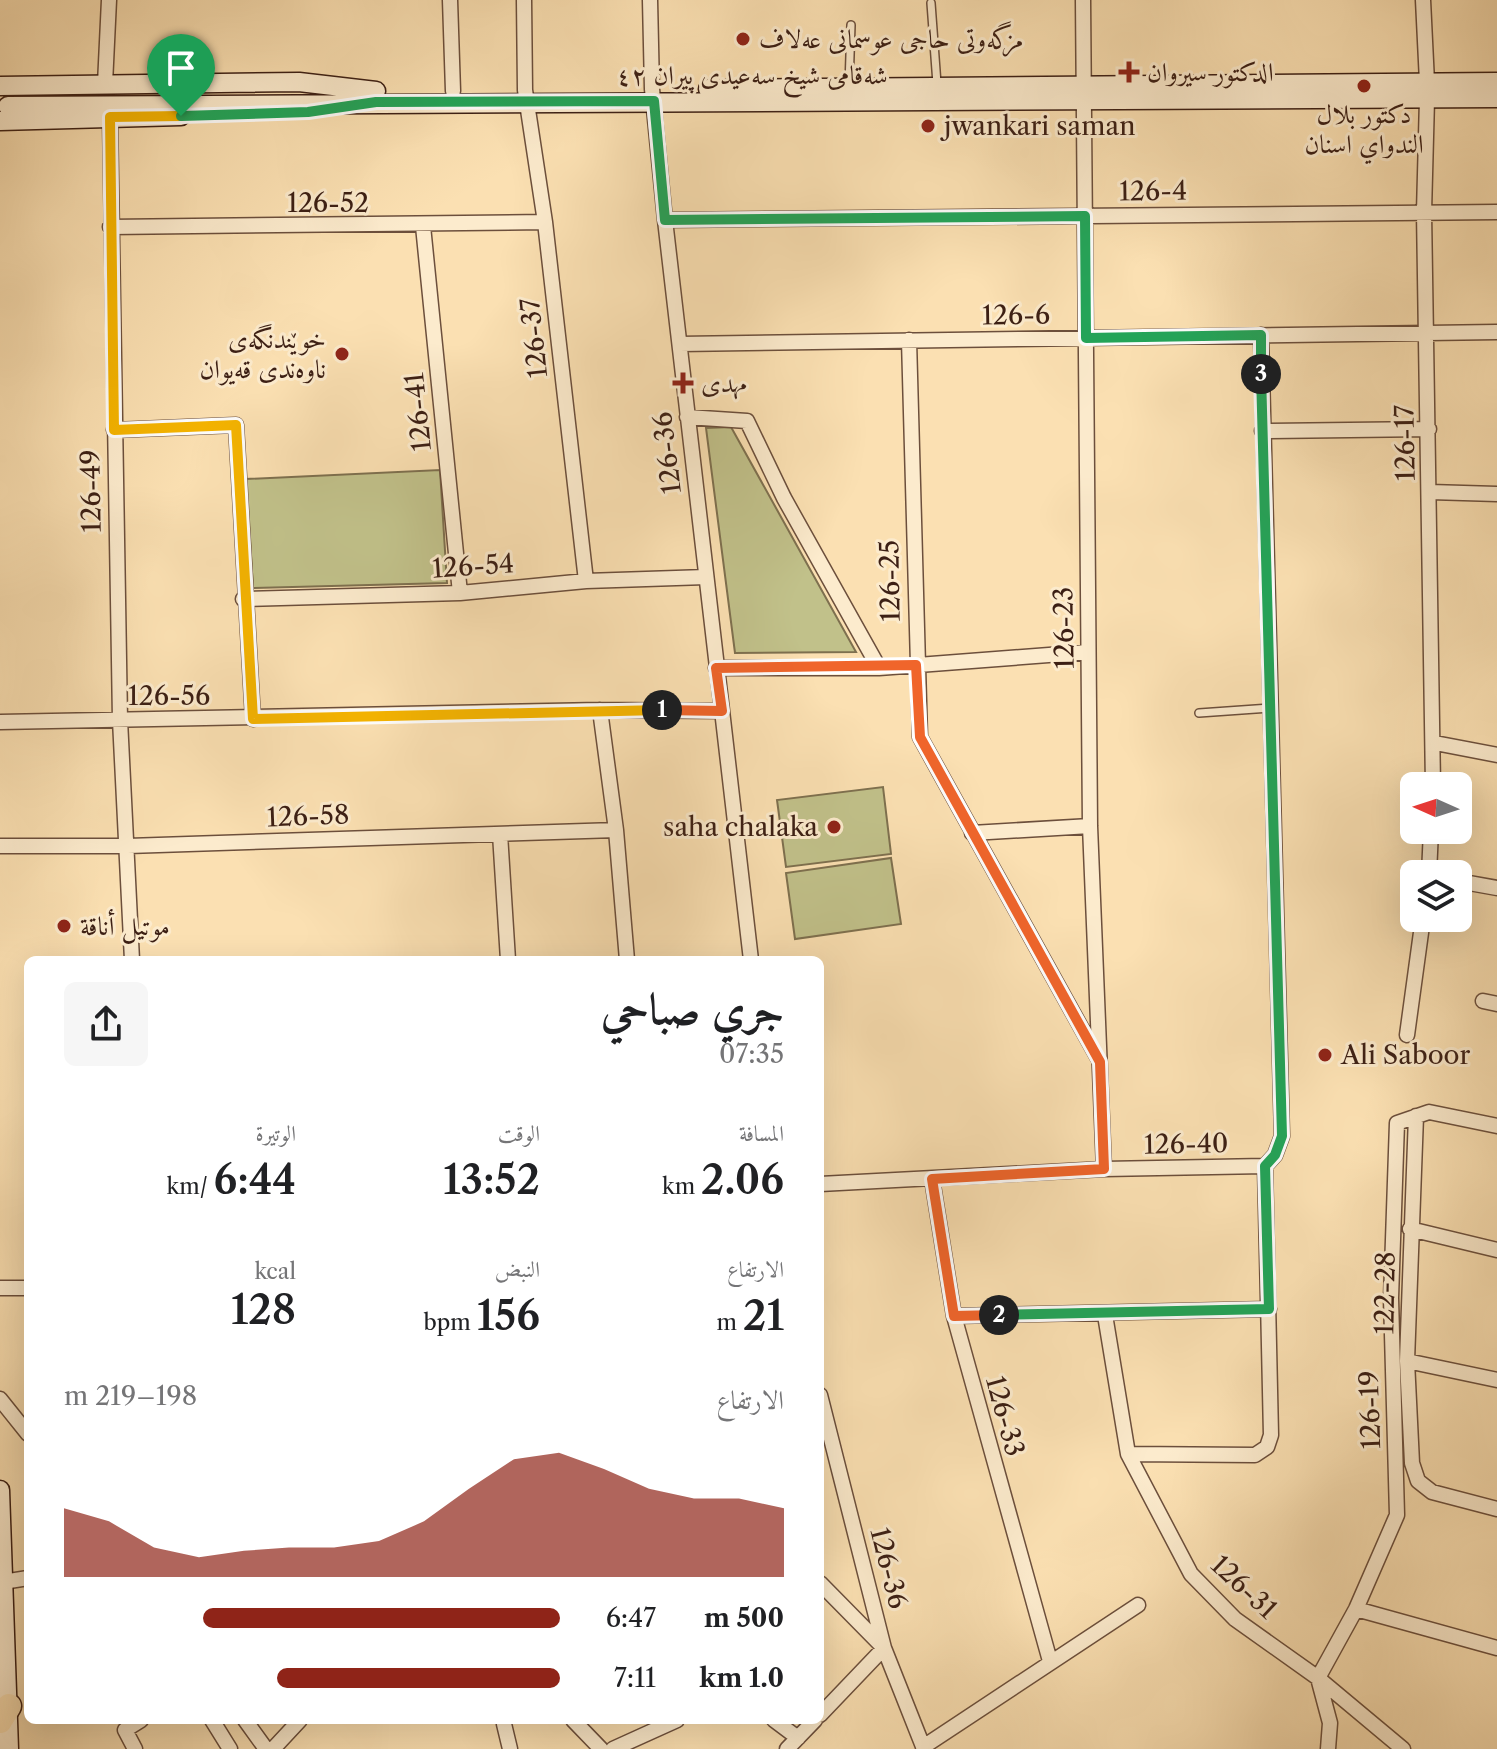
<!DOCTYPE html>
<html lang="ar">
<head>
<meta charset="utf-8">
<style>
  body { margin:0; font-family:"Libre Caslon Text",Amiri,serif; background:#f6f6f6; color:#202124; direction:rtl; height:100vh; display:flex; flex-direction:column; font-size:30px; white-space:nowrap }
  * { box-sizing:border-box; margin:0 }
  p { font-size:26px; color:#757577 }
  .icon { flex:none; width:44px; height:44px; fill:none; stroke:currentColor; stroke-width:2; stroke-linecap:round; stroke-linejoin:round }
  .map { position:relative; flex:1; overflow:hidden; direction:ltr }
  .panel { position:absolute; left:24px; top:956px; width:800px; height:768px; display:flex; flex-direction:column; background:#fff; border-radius:12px; box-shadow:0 8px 32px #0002; direction:rtl }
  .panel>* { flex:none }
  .needle { width:52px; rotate:273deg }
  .tools { position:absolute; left:1400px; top:772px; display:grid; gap:16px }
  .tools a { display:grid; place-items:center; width:72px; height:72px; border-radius:12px; background:#fff; box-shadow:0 8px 32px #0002; font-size:40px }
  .pin { position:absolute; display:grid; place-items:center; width:68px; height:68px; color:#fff; margin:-82px -34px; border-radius:50% 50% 50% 0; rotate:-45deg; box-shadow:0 0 8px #0007 }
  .pin .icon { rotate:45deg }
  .km { position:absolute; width:40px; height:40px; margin:-20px; border-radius:50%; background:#222; color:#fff; font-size:22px; line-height:40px; text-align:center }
  .round { display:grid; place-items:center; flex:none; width:84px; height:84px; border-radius:12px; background:#f6f6f6 }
  .summary { display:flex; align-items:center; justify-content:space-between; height:136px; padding:0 40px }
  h1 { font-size:44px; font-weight:600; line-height:60px }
  .stats { display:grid; grid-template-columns:repeat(3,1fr); gap:12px; height:136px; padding:8px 40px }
  .stats div { display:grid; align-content:center }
  .stats b { font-size:40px; font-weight:600 }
  .stats small { font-size:22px; font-weight:400 }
  .stats p { font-size:22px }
  .chart { height:224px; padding:16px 40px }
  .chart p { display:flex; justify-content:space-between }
  .chart svg { width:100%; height:144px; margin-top:8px; fill:#8f2418; opacity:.7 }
  ul { padding:0 40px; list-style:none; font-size:26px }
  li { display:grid; grid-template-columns:128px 96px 1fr; align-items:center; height:60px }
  li i { height:20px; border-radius:10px; background:#8f2418 }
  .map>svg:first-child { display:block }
  .green { fill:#c1c18a; stroke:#7e704f; stroke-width:2 }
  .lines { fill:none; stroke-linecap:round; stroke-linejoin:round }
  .lane-casing { stroke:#6c4f3c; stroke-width:10 }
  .street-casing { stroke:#6c4f3c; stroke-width:17 }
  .secondary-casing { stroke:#3c1f14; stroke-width:21 }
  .highway-casing { stroke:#3c1f14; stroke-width:27 }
  .lane { stroke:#fcebcd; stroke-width:7 }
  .street { stroke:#fcebcd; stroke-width:14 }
  .secondary { stroke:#fcebcd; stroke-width:18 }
  .highway { stroke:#fbe0b2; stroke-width:24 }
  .split-1-casing { stroke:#fff; stroke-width:16 }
  .split-2-casing { stroke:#fff; stroke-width:16 }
  .split-3-casing { stroke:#fff; stroke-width:16 }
  .split-4-casing { stroke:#fff; stroke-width:16 }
  .split-1 { stroke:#f5b400; stroke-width:10 }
  .split-2 { stroke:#f0652b; stroke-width:10 }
  .split-3 { stroke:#22a559; stroke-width:10 }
  .split-4 { stroke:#22a559; stroke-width:10 }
  .poi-dot { fill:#8f2418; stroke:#fcebcd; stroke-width:3 }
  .labels { text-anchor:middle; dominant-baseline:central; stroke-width:6; stroke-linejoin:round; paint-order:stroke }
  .poi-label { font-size:26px; fill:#3c1f14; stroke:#fcebcd; text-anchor:start }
  .street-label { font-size:26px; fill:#3c1f14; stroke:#fcebcd }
</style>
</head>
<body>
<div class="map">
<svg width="1497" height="1749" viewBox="0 0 1497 1749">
  <rect width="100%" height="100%" fill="#fbe0b2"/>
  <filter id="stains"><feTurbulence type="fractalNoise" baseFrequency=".0025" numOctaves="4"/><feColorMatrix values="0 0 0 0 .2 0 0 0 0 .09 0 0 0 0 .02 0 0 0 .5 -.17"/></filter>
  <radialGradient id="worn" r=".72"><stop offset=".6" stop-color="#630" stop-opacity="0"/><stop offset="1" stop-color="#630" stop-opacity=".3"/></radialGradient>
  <!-- green -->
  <path class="green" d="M731,427L856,652L735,653L706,428Z
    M440,470L447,583L253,588L246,479Z
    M883,787L891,854L786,867L777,800Z
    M891,858L901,924L795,939L786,873Z"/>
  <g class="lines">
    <defs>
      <path id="lane" d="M931,3L937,84
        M849,85L851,25
        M1199,713L1270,708"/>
      <path id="street" d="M450,0L453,91
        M524,0L525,90L545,222L586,581
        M650,0L652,89L665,220L751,960
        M1083,0L1090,826L1104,1169
        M1423,0L1427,82
        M105,84L109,0
        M1427,99L1424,212L1433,786
        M110,117L120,720L132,960
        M665,220L1497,212
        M423,226L460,593
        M110,227L545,222
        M1261,335L1282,1136L1275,1155L1265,1166
        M909,340L920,737L1098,1058
        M680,344L1497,332
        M687,417L747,421L784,498L879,668
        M114,430L236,425L253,719
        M1262,431L1429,429
        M1430,492L1497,494
        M243,599L460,593L586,581L706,577
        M716,668H879L1088,652
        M600,710L616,830L627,960
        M0,722L600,710L722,711
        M1435,743L1497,755
        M972,833L1090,826
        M500,834L508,960
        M0,846H128L616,830
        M1429,874L1431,830
        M1458,881L1497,888
        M1483,1001L1497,1004
        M1407,1035L1423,918
        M1416,1116L1407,1361L1412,1463L1418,1481L1432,1492L1497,1509
        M932,1179L954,1316L1050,1661
        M820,1184L1104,1169L1265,1166
        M1410,1229L1497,1250
        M0,1288H28
        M1105,1315L1128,1454L1191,1574L1235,1619L1318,1678L1403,1749
        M954,1316L1269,1309
        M1407,1361L1497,1380
        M820,1395L884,1648L924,1749
        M0,1399L28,1434
        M1128,1454L1255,1455L1267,1447L1271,1435L1265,1166
        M3,1582L28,1578
        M820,1583L884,1648L820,1715
        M1356,1609L1497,1648
        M1318,1678L1356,1609L1397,1515L1391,1298L1397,1123L1429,1112L1497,1126
        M1318,1678L1330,1723L1328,1749
        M212,1720L230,1749
        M245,1720L266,1749
        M573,1720L601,1749
        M774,1720L798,1738
        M504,1724L510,1749
        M923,1747L1138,1605
        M135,1749L125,1730L141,1720
        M273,1749L300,1720
        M613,1749L677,1720
        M787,1749L815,1720"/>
      <path id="secondary" d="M0,86L299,82L376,91
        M708,89L1497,82
        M8,106L1497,98
        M0,121L181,116
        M0,1490L9,1749"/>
      <path id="highway" d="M0,1721L9,1706"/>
    </defs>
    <!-- lane casing -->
    <use href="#lane" class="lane-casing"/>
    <!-- street casing -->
    <use href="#street" class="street-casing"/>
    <!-- secondary casing -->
    <use href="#secondary" class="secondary-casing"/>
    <!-- highway casing -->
    <use href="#highway" class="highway-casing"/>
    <!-- lane -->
    <use href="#lane" class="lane"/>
    <!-- street -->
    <use href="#street" class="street"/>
    <!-- secondary -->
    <use href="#secondary" class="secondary"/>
    <!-- highway -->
    <use href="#highway" class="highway"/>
  </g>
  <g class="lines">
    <defs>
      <path id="split-1" d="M181,116L110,117L114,430L236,425L253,719L662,710"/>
      <path id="split-2" d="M662,710L722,711L716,668L916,665L920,737L1100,1062L1104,1169L932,1179L954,1316L999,1315"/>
      <path id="split-3" d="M999,1315L1269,1309L1265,1166L1275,1155L1282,1136L1261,374"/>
      <path id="split-4" d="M181,116L308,112L376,102L654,101L665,220L1085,216L1086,338L1261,335V374"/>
    </defs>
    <!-- split-1 casing -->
    <use href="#split-1" class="split-1-casing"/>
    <!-- split-2 casing -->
    <use href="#split-2" class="split-2-casing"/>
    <!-- split-3 casing -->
    <use href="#split-3" class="split-3-casing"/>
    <!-- split-4 casing -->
    <use href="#split-4" class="split-4-casing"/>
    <!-- split-1 -->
    <use href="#split-1" class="split-1"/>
    <!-- split-2 -->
    <use href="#split-2" class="split-2"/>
    <!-- split-3 -->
    <use href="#split-3" class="split-3"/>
    <!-- split-4 -->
    <use href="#split-4" class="split-4"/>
  </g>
  <!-- markers -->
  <g class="poi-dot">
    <circle cx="743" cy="39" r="8"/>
    <path d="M1125 60h8v8h8v8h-8v8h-8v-8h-8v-8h8z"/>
    <circle cx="1364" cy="86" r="8"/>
    <circle cx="928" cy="126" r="8"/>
    <circle cx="342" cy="354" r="8"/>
    <path d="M679 371h8v8h8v8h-8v8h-8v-8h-8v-8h8z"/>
    <circle cx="834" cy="827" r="8"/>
    <circle cx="64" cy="926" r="8"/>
    <circle cx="1325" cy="1055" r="8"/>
  </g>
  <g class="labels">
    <!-- poi labels -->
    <g class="poi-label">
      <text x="759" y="39">مزگەوتی حاجی عوسمانی عەلاف</text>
      <text x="1147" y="72">الدكتور سيروان</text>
      <text x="1364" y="114" text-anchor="middle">دكتور بلال<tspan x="1364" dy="30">الندواي اسنان</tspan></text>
      <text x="944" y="126">jwankari saman</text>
      <text x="326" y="339" text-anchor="end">خوێندنگەی<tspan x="326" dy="30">ناوەندی قەیوان</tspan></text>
      <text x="701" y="383">مهدی</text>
      <text x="818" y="827" text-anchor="end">saha chalaka</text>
      <text x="80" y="926">موتيل أناقة</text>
      <text x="1341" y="1055">Ali Saboor</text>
    </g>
    <!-- street labels -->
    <g class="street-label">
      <text x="752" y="75">شەقامی شیخ سەعیدی پیران ٤٢</text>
      <text transform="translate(1153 191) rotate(-1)">126-4</text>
      <text x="328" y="203">126-52</text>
      <text transform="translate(1016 315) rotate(-1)">126-6</text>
      <text transform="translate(534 338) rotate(-96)">126-37</text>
      <text transform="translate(418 412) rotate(-96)">126-41</text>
      <text transform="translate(1405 443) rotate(-91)">126-17</text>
      <text transform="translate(667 453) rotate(-97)">126-36</text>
      <text transform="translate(91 491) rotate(-91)">126-49</text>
      <text transform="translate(473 566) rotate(-4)">126-54</text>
      <text transform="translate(890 581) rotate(-91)">126-25</text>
      <text transform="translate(1064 628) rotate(-91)">126-23</text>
      <text x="169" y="696">126-56</text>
      <text transform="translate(308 816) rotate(-2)">126-58</text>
      <text transform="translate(1186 1144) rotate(-1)">126-40</text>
      <text transform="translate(1385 1293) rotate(-89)">122-28</text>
      <text transform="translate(1370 1410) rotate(-92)">126-19</text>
      <text transform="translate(1005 1416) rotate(75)">126-33</text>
      <text transform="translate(889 1568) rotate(76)">126-36</text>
      <text transform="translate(1244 1587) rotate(43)">126-31</text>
    </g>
  </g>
  <rect width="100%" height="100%" filter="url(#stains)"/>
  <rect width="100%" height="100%" fill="url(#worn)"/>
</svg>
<div class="tools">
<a><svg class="needle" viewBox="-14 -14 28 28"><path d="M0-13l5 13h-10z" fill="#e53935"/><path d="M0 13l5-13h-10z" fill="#757577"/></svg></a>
<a><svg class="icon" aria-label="layers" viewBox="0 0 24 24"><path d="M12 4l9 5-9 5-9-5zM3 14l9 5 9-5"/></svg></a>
</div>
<div class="pin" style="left:181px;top:116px;background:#1e9e55"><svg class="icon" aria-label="arrive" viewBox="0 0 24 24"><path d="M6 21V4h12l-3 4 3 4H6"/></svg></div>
<b class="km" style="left:662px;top:710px">1</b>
<b class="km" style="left:999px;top:1315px">2</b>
<b class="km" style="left:1261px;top:374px">3</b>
<section class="panel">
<div class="summary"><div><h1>جري صباحي</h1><p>07:35</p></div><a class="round"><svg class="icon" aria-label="share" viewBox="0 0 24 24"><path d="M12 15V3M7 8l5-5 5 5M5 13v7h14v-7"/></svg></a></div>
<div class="stats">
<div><p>المسافة</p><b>2.06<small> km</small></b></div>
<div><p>الوقت</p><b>13:52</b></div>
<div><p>الوتيرة</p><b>6:44<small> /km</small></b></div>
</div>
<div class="stats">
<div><p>الارتفاع</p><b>21<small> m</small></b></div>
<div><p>النبض</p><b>156<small> bpm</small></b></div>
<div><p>kcal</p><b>128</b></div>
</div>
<div class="chart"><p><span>الارتفاع</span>198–219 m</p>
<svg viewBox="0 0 160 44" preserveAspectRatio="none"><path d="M0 44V23L10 27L20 35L30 38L40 36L50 35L60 35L70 33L80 27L90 17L100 8L110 6L120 11L130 17L140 20L150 20L160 23V44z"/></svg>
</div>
<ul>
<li><b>500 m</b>6:47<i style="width:72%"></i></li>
<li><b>1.0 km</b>7:11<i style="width:57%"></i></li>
</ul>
</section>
</div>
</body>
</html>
